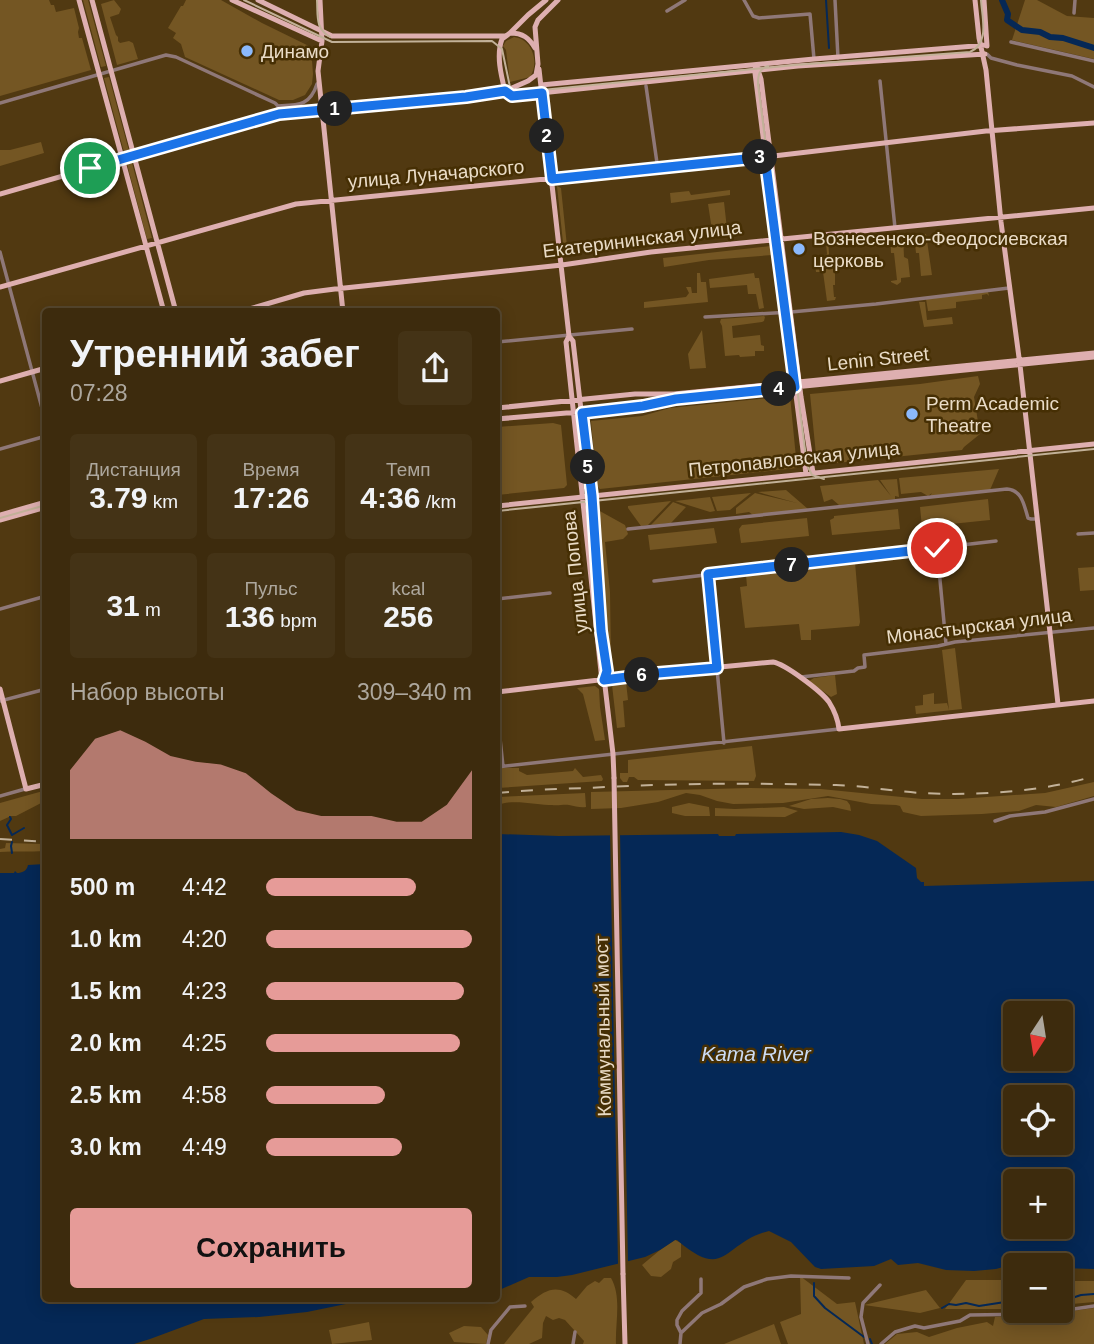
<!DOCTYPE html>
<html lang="ru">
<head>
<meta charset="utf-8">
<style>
  body { margin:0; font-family:Arial,sans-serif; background:#443316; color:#f1f3f6; height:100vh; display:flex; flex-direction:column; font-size:26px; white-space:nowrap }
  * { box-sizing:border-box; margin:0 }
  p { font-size:23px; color:#ada79d }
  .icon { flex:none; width:38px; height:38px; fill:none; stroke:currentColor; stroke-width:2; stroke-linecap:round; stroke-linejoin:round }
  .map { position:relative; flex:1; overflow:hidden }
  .panel { position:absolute; left:42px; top:308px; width:458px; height:994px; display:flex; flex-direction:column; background:#3d2b0d; border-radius:7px; box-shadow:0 4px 18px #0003,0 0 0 2px #56472e }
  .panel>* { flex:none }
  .needle { width:46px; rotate:192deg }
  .buttons { position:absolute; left:1003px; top:1001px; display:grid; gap:14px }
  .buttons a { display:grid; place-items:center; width:70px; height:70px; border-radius:7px; background:#3d2b0d; box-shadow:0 4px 18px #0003,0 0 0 2px #56472e; font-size:35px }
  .pin { position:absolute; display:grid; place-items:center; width:60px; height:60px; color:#fff; margin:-30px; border:4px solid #fff; border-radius:50%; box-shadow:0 2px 7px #0007 }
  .km { position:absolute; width:35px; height:35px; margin:-18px; border-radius:50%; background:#222; color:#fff; font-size:19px; line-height:35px; text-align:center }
  .round { display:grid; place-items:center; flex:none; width:74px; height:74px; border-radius:7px; background:#443316 }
  .headline { display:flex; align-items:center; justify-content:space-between; height:119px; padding:0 28px }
  h1 { font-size:38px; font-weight:700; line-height:52px }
  .stats { display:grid; grid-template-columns:repeat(3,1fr); gap:10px; height:119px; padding:7px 28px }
  .stats div { display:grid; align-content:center; border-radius:7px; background:#443316; text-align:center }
  .stats b { font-size:30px; font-weight:700 }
  .stats small { font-size:19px; font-weight:400 }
  .stats p { font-size:19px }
  .chart { height:196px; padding:14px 28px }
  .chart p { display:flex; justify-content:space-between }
  .chart svg { width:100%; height:126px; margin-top:7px; fill:#e69b98; opacity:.7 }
  .cta { display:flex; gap:14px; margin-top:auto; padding:14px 28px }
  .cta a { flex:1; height:80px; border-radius:7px; background:#e69b98; color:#111; font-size:28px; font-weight:700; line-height:80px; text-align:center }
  ul { padding:0 28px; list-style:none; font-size:23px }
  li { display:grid; grid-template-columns:112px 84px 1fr; align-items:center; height:52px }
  li i { height:18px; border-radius:9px; background:#e69b98 }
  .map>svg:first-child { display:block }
  .green { fill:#745623 }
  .water { fill:#052856; fill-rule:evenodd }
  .pier { fill:#513911 }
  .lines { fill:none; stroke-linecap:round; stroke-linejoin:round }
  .stream { stroke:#052856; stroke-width:2 }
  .river { stroke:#052856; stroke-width:6 }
  .minor { stroke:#8f7878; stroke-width:3.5 }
  .major { stroke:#deafb0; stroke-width:5 }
  .tram { stroke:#c2b198; stroke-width:2 }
  .rail { stroke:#c2b198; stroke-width:2; stroke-dasharray:12 12; stroke-linecap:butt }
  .major-bridge { stroke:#deafb0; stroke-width:5 }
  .route-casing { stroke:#fff; stroke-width:14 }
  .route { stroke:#1a73e8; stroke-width:9 }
  .poi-dot { fill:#8bb9fc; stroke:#462f04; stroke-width:2.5 }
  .labels { text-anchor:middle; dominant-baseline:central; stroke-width:5; stroke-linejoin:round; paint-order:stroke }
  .poi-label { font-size:19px; fill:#eadcc7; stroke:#462f04; text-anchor:start }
  .street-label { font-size:19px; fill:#eadcc7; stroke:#462f04 }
  .water-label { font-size:21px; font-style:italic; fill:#cbdbf3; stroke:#462f04 }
</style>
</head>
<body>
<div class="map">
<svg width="1094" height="1344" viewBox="0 0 1094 1344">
  <rect width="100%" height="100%" fill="#513911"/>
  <!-- green -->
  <path class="green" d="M0,0H49L51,5H54L56,12L74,8L79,28L78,32L79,38H82L91,70L0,96Z
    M83,0H88L106,66L101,67Z
    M114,0L121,9L119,14L110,17L116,35L118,37V41L120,43L129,41L133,43L138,59L117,65L101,4Z
    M186,0H221L262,23L311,47L313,74L312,84L305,95L293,100H279L185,57L181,44L173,38L176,33L168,28L181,6H183Z
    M1025,0H1037L1067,16L1094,18V59L1012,40Z
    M514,37C532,39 540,62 530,77L510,82L506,50L503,46L506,41Z
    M109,77L129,151L124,152L104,78Z
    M41,142L44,153L0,166V150H10Z
    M132,163L152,238L147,239L127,164Z
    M557,186L561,188L568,256H566L564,252Z
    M730,190V195L671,203L670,193L689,191L691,195Z
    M724,202L727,229L712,230L708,204Z
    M903,234L904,257L908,259L910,277L901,278V282L897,285L891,282V281L897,280L894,253H891L890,236Z
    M926,234L932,275L921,276L919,253H916L914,235Z
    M828,241L830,265H835V285H833L834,297H836L835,300L827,301L823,272H816L815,264L822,263L827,254L826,243L817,242Z
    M771,246L772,255L709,260L664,267L663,258Z
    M697,273H700L701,282H706L708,302L644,308V302L686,297L689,293L686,287H691L692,293H697Z
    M754,273L755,278H759L764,308L759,309L756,294H748L747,285L710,288L709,279Z
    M988,292L989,296L987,294L982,295V299L956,302V308L928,311L926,299Z
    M919,302H925L927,320L952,317L953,324L924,327Z
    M764,316L765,317L764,321L762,322L732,326L733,338L760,335L761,345L764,346V351H755V356L740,357L739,355L725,356L722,326L720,322L721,319Z
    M702,330L706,368L690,369L688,354Z
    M978,376L980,384L974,397L980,434L964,447L962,450L817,465L810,394L920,384Z
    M790,396L797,468L600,489L597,486L591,421L642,416L670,408Z
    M553,423L561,425L567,485L564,488L497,495V427Z
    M999,469L990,490L930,496L932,493L928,496L921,492L901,494L899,478Z
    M897,479L899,497L895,496V499L839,505L832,499L824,502L820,486L878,480L891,496L880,480Z
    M786,490L808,509L753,515L749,512L736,514V508L755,493L797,503L758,492Z
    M751,493L730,510L717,511L712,497Z
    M710,497L715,511L710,512L675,501Z
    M988,499L990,520L922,527L920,507Z
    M671,501L648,525L641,526L628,508V506Z
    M673,502L686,507L671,523L651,525Z
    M898,509L900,529L832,535L830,520L834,518V516Z
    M598,510L625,525L628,534L623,539L605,542L610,592L611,661H609L597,558L595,511Z
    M807,518L809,536L741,543L739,529L742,525Z
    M714,528L717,543L650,550L648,535Z
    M855,562L860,622L859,626L811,630V640H801L799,624L745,628L740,587L747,586L746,575L810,570L811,568L815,566Z
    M1094,567V590L1080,591L1078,568Z
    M955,648L962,709L916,714L915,706L923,705V695L934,693V704L947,703L949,710L942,650Z
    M835,675L837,694L831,697L809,681L814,678Z
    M626,682L628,700L623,701L625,727L617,728L612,685Z
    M595,686L599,689L600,707L605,740L595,741L583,694L577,688Z
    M752,746L756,776L754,781L638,780L634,777H629L627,782H623L620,778V773H628V760Z
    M502,768H519V771L527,775L573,771L575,768L583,777L601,775L603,779L602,781L497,788V774Z
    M1094,782V796L1056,807L1036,805L1019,811L982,814L921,816L903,812L900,806L896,805L871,804L828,796L783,803L733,804L717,801L700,795L686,793L658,802L621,808L591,809V792L750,788L821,789L922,799H958L1045,793Z
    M43,791L45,793V801L16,816H11L0,821V803Z
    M585,793L586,807C580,808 575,806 569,805C564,804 558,806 552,805C538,805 508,798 497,806V797Z
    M828,798L840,799L847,801L850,805L851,811L833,807L804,809L789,806L811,799Z
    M689,803L709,807L710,816H685L672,813V807Z
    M784,807L798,811L785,817L715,816V808L735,809Z
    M6,843L45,844V851C30,852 15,851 0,852V849L5,848Z
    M675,1240L681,1243V1257L673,1262L671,1269L661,1277L651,1276L642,1265L660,1250Z
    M800,1276L837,1304L855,1302L864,1344H788L780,1322L801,1314Z
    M604,1278H611C622,1297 615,1323 616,1344H583L584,1341L565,1320L559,1318L553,1320L546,1316L543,1323L542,1338L529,1344H504L534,1307L531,1302C547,1288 559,1284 576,1299L587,1286L595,1281L599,1283Z
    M966,1280H1015V1309H945Z
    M1060,1281H1094V1302L1061,1305Z
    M926,1290L940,1308L920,1313L864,1305Z
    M1094,1308V1344H885L897,1334L917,1332L929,1337L957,1328L987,1322L993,1326L995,1317L1051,1314Z
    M369,1322L372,1340L332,1344L329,1330Z
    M774,1324L781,1344H724Z
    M464,1326L481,1327L488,1335L486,1344L454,1342L449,1333Z"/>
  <!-- water -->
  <path class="water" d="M841,832L859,835L877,841L916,868L917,878L921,882H924V886L1094,881V1269L1061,1268L1060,1265H1034L1017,1263L996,1269L974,1271L946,1270L918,1263L898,1265L891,1259L874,1266L821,1269L815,1267L791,1242L769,1231C723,1242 727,1283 677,1240H675L660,1250L645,1257L572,1275L557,1277H529L497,1291V834L559,836L718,834L719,836H735L736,834ZM1015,1013H1060V1059H1015ZM1015,1097H1060V1143H1015ZM1015,1181H1060V1227H1015Z
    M45,864L46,1298L370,1299L307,1312L259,1317L204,1319L150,1339L134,1344H0V873H14L15,871L17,873C22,873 27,871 28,865Z"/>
  <!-- pier -->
  <path class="pier" d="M610,832H620L628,1264L618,1266Z"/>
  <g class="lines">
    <!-- stream -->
    <path class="stream" d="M826,0L829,48
      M10,817L11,819L7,825L12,835L24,828
      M12,842L11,846L12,853
      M814,1283V1296L825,1308L864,1337
      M1060,1302L1081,1295L1094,1294
      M942,1308L949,1304L956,1305L966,1303L979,1306L1005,1302L1015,1306
      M870,1339L872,1344"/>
    <!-- river -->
    <path class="river" d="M1002,0L1008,14L1007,20L1022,30L1040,32L1050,37L1063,38L1094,48"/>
    <!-- minor -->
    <path class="minor" d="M744,0L753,16L759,18L810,14L814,59
      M835,0L838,58
      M667,11L685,0
      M1074,13L1075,0
      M1011,42L1094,61
      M987,54L991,58L1017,65L1072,76L1094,87
      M880,81L895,228
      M646,86L657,163
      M0,103L166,55L176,57L275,103L278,106L279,114
      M278,106C298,105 310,106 317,84
      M0,252L46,423
      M705,317L791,312L876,304L1009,288
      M497,342L632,329
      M0,449L46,436
      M628,529L1007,489C1022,490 1024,505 1028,518L1031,519H1037
      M1078,534L1094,533
      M937,548L946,644
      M708,574L724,743
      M654,581L996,541
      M497,599L550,593
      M0,609L46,596
      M801,677L854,671L858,668L865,667L864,655L938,646L955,642L1094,628
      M0,701L46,689
      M497,711L503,766
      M497,767L839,729
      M0,796L25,789
      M995,821L1010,816L1045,812L1094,799
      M1060,1311L1094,1306
      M681,1333L702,1313L721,1304L744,1287L767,1279L791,1276L849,1278
      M488,1344L491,1330L510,1307L525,1306
      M573,1344L575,1332
      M680,1344L681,1333L677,1325V1320L682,1311L701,1293V1279
      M868,1344L861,1317L863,1303L880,1285
      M881,1344L895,1332L915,1326L924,1328L960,1321L970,1315L1031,1314L1059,1311"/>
    <!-- major -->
    <path class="major" d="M79,0L164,312
      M92,0L176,312
      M232,0L322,41
      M258,0L332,36H505
      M320,0L322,41L318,71L343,312
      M975,0L979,38L986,70L1001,222L1020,365L1058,704
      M984,0L987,46
      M510,33L528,15L546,0
      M758,68L755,73L756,81L806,474
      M539,69L569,336L573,341L591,496L601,631L607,671L604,680
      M755,69L759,73L761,79L801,397L813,473
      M541,85L814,59L987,45
      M505,91L512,96L798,66L985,54
      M505,91C501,75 496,55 502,39L510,33C523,33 529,38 535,48
      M0,194L275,115L495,94L505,91L528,81L536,75L538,64L535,27L538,20L558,0
      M0,287L296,204L765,157L986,131L1094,123
      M239,312L304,293L335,289L562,265L651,252L1094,208
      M569,336L566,342L601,672L605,686L613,754L614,778
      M0,381L46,368
      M497,408L635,394H674L1094,353
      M497,419L625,408L676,399L1094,357
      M497,506L1094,444
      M0,515L46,502
      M0,520L46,507
      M0,689L26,789L46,784
      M497,692L658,673L773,662C785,664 821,691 829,702C834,710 838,720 839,729L1094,701
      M623,1274L625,1344"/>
    <!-- tram -->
    <path class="tram" d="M244,0L332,42L492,41L502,49L510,87L514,91L522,92L795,65L970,52C990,43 982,18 981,0
      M317,0C318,16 315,28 330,37
      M768,66C759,69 758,75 758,84L807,465L812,475L824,479
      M497,511L1094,449
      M0,518L46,505"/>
    <!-- rail -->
    <path class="rail" d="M497,793C527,790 557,789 587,788C670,783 753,783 836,785C864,786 892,791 921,793C973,796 1044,792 1094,776
      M0,839L46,842"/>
    <!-- major-bridge -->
    <path class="major-bridge" d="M614,778L623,1274"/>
  </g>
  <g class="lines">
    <defs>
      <path id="route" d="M90,168L279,114L466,97L505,91L512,96L542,93L552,179L765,157L795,387L676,399L643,406L582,413L592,496L601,631L607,671L604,680L658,673L717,668L708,574L937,548"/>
    </defs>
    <!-- route casing -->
    <use href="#route" class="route-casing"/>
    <!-- route -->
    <use href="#route" class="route"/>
  </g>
  <!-- markers -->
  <g class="poi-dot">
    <circle cx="247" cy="51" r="7"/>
    <circle cx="799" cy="249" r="7"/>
    <circle cx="912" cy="414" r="7"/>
  </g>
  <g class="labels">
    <!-- poi labels -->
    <g class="poi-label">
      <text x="261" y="51">Динамо</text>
      <text x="813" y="238">Вознесенско-Феодосиевская<tspan x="813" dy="22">церковь</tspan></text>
      <text x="926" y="403">Perm Academic<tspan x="926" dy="22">Theatre</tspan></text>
    </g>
    <!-- street labels -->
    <g class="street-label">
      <text transform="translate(436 174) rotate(-5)">улица Луначарского</text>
      <text transform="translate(642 239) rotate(-7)">Екатерининская улица</text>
      <text transform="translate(878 359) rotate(-6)">Lenin Street</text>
      <text transform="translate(794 459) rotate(-6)">Петропавловская улица</text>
      <text transform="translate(575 572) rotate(-96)">улица Попова</text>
      <text transform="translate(979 626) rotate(-7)">Монастырская улица</text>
      <text transform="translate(603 1026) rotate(-91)">Коммунальный мост</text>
    </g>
    <!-- water labels -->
    <g class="water-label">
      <text x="756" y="1053">Kama River</text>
    </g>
  </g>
</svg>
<div class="buttons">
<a><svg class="needle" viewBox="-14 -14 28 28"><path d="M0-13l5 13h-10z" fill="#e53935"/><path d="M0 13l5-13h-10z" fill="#ada79d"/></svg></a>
<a><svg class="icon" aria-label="locate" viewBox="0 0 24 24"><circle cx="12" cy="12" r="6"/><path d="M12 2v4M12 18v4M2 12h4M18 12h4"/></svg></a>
<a>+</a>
<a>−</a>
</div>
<div class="pin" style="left:90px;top:168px;background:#1e9e55"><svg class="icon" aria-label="arrive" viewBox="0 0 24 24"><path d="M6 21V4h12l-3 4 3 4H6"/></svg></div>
<div class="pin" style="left:937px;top:548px;background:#d93025"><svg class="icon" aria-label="check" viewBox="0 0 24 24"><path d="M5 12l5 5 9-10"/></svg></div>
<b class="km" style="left:335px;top:109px">1</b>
<b class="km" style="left:547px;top:136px">2</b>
<b class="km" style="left:760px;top:157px">3</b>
<b class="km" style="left:779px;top:389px">4</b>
<b class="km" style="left:588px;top:467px">5</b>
<b class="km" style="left:642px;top:675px">6</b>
<b class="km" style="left:792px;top:565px">7</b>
<section class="panel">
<div class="headline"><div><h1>Утренний забег</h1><p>07:28</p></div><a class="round"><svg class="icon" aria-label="share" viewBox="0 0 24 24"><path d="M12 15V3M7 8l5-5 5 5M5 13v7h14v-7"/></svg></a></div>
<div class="stats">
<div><p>Дистанция</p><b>3.79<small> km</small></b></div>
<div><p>Время</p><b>17:26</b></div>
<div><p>Темп</p><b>4:36<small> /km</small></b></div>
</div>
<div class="stats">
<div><b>31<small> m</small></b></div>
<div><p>Пульс</p><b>136<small> bpm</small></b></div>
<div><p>kcal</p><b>256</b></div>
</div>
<div class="chart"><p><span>Набор высоты</span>309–340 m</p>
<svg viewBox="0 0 160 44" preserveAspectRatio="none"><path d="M0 44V20L10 9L20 6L30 10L40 15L50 17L60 18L70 21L80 28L90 34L100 36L110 36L120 36L130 38L140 38L150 32L160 20V44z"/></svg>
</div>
<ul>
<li><b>500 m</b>4:42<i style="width:73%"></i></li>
<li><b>1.0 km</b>4:20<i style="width:100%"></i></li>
<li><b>1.5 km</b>4:23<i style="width:96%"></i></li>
<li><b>2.0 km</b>4:25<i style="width:94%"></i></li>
<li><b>2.5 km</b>4:58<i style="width:58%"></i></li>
<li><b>3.0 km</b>4:49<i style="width:66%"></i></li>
</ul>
<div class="cta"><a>Сохранить</a></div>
</section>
</div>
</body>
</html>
